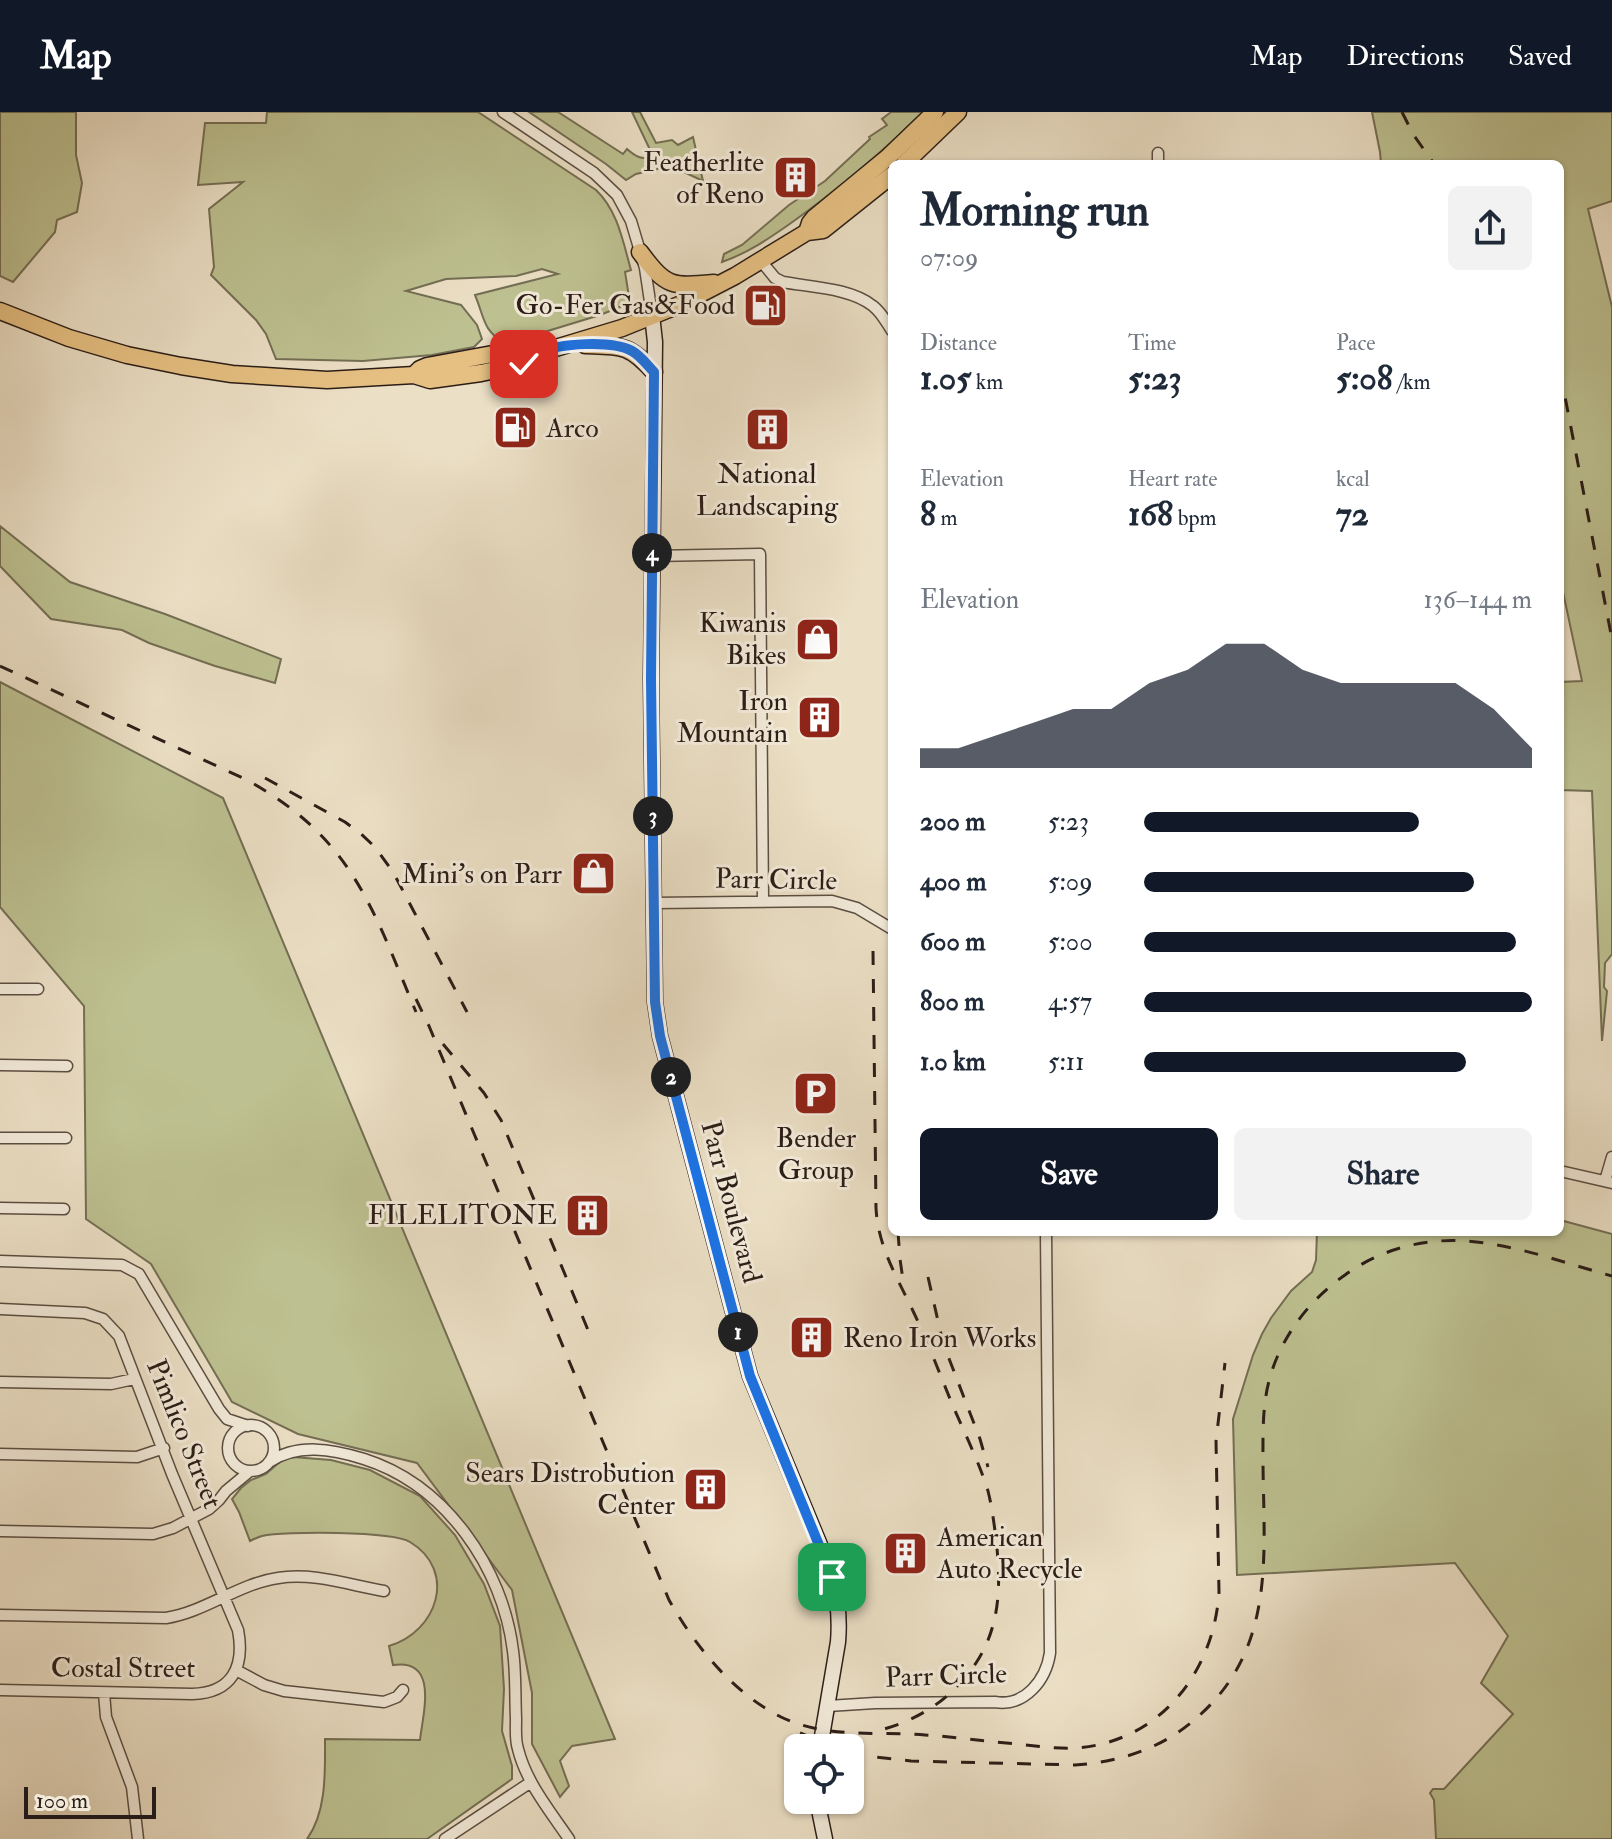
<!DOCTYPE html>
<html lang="en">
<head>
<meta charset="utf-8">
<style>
  body { margin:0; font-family:"IM FELL Double Pica",serif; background:#f2f2f3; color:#1f2937; height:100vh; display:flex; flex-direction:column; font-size:30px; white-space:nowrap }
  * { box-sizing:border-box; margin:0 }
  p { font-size:26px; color:#747a83 }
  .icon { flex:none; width:44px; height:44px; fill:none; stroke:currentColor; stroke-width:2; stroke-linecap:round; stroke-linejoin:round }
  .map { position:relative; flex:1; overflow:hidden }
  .drawer { position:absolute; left:888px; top:48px; width:676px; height:1076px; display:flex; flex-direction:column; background:#fff; border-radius:12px; box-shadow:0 2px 6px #0004 }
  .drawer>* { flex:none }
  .fabs { position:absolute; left:784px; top:1622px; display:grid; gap:16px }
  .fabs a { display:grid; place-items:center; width:80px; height:80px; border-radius:12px; background:#fff; box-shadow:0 2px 6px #0004; font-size:40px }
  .scale { position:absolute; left:24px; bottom:20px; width:132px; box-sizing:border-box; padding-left:8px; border:4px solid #2b1d17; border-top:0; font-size:22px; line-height:28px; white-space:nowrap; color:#2b1d17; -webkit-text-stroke:6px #f2ead9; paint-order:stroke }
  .pin { position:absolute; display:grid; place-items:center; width:68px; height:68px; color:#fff; margin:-34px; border-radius:16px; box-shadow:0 4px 12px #0006 }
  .km { position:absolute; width:40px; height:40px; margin:-20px; border-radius:50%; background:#222; color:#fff; font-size:22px; line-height:40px; text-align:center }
  .round { display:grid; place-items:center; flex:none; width:84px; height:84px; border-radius:12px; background:#f2f2f3 }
  .headline { display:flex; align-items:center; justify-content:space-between; height:136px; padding:0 32px }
  h1 { font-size:44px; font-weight:800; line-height:60px }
  .stats { display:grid; grid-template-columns:repeat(3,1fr); gap:12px; height:136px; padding:8px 32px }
  .stats div { display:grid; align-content:center }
  .stats b { font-size:34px; font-weight:800 }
  .stats small { font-size:22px; font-weight:400 }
  .stats p { font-size:22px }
  .chart { height:224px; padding:16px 32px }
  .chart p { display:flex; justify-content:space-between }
  .chart svg { width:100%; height:144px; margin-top:8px; fill:#111827; opacity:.7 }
  .primary-button { display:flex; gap:16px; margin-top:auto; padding:16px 32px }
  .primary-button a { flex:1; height:92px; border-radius:12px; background:#111827; color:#fff; font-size:32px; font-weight:800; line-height:92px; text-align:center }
  .primary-button a+a { background:#f2f2f3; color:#1f2937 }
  ul { padding:0 32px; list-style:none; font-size:26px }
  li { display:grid; grid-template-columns:128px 96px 1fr; align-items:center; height:60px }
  li i { height:20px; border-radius:10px; background:#111827 }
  header { display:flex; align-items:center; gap:48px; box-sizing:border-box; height:112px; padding:0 40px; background:#111827; color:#fff }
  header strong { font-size:38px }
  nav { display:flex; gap:44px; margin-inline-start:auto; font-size:28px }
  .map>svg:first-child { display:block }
  .green { fill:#bdc090; stroke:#746e54; stroke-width:2 }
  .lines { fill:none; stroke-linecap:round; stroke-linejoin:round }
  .street-casing { stroke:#5b4e42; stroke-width:13 }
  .secondary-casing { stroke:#2b1d17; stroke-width:17 }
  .primary-casing { stroke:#2b1d17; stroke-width:19 }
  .street { stroke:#f2ead9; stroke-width:10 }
  .secondary { stroke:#f2ead9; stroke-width:14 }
  .primary { stroke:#e6c082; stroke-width:16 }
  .rail { stroke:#2b1d17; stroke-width:3; stroke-dasharray:14 14; stroke-linecap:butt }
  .route-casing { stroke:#fff; stroke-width:16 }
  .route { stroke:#1a73e8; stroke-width:10 }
  .labels { text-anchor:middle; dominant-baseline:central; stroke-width:6; stroke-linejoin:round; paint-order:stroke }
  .poi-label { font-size:28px; fill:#2b1d17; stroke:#f2ead9; text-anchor:end }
  .street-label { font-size:28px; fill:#2b1d17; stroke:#f2ead9 }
</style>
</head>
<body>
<header>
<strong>Map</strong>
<nav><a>Map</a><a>Directions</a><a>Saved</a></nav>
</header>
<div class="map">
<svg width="1612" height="1727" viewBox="0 0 1612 1727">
  <rect width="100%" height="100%" fill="#ebdfc5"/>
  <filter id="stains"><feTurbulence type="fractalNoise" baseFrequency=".0025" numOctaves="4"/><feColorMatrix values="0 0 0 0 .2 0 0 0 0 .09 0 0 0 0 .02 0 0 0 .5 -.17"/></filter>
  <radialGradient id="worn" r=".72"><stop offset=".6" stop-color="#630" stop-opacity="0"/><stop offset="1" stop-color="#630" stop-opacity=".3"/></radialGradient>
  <!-- green -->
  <path class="green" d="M0,0H76V43L82,71L77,100L57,108L55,120L13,170L0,164Z
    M267,0H478L596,78C618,99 623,130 631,158L625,160L630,191L600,203L505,232C482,217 485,207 475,183L558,162L542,157L516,164L446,167L406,179L461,193L477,213L482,227L474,235L432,243L363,249L276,247L266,222L256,208L211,163L214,155L209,97L243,70L198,73L205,11H266Z
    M529,0H558L623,42L627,37C635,44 642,49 653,44L632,0H640L656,31L672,28L678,33L693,25L703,69L671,54L636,62L626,68L606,52Z
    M891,0H924C882,40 839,77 791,111C768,127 750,140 722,150L724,142L742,133L789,93L825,69L870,27L869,25L887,13L882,7Z
    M1372,0H1612V89L1588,97L1612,195V842L1605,851L1604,875L1607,879L1602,929L1592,679L1560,678V570L1582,569L1560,466V52H1381L1380,40Z
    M0,414L70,470L165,502L281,547L275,571L215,554L149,531L122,518L51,507L0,454Z
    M0,570L223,686L615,1627L572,1634L560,1649L569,1674L560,1685L532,1632V1581L512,1478L417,1351L298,1322L232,1290L151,1152L86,1107L84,894L0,795Z
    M1560,1108L1612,1122V1727H1436L1434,1688L1430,1681L1433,1677H1444L1513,1602L1481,1571L1508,1524L1455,1451L1237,1463L1233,1307L1253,1243L1262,1222L1271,1206L1291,1179L1312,1160L1316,1148L1317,1120H1560Z
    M293,1345L331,1348L370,1358L420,1384L455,1423L484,1472L500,1514L504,1577L502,1619L512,1654V1667L427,1727H307C327,1699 325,1659 325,1627L420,1628C423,1601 439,1546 393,1553L389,1534C437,1520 458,1459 410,1430C392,1419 284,1419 262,1424C258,1425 254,1427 250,1429L239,1400L232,1387L241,1376L251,1368L266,1362L282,1348Z"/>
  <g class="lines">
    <defs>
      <path id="street" d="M503,0L594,61L617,83L631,109L645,156L652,203
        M1158,52V41
        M761,149L775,166L783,170C810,175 851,176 873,194C882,201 886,210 892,219
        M652,444L760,442L763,790
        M654,791L832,789L857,796L892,817
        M0,877H38
        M0,953L67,954
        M0,1026H66
        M1560,1059L1612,1071
        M1605,1069L1612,1045
        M0,1096L64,1097
        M0,1149L122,1153L139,1162L219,1297L227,1307L248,1314
        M0,1197L85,1201L103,1207L119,1224L172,1362L238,1518C245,1555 232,1581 192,1582L0,1578
        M0,1270L111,1272L134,1267
        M228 1336a23 23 0 1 1 46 0a23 23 0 1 1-46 0Z
        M0,1342L137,1345L164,1336
        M269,1350C298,1331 332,1337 364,1347C446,1373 503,1456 513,1539C516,1561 515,1585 516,1607C516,1617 515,1628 518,1637C526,1670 550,1699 569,1727
        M0,1419L153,1422L173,1416L209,1397L219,1388L226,1379L250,1359
        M0,1503L166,1506C205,1500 238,1472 278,1466C312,1460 350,1473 384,1479
        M236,1558L264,1573L284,1579L384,1590L397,1585L403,1578
        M104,1581L106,1605L132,1675L138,1727
        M828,1594L875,1591L995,1590C1025,1595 1046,1568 1050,1541L1046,1120
        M445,1727L531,1670"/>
      <path id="secondary" d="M652,203L655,230L651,567L655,890L660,924L750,1264L832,1462C838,1486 840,1507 838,1530L820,1636
        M817,1688L825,1727"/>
      <path id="primary" d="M904,52L958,0
        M807,120L810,111L814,106L887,46L935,0
        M640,140C666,175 671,175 714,171
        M0,199L69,226L127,243L181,254L232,262L327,268L414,263L430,268L481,261L524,252L539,241L622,216L679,193L735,164L807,120L823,118L892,63
        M585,233C621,234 629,232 654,260
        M414,263L420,257L427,254L521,237L531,238L539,241"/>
    </defs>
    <!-- street casing -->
    <use href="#street" class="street-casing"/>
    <!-- secondary casing -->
    <use href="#secondary" class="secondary-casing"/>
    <!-- primary casing -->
    <use href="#primary" class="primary-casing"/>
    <!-- street -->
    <use href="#street" class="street"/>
    <!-- secondary -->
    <use href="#secondary" class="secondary"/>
    <!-- primary -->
    <use href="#primary" class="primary"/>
    <!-- rail -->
    <path class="rail" d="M1402,0L1413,22L1434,52
      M1560,259L1612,527
      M0,554L245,667C352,725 372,795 416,900
      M265,666L345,710L360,721L375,735L393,760L467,900
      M873,839L876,1096C878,1135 897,1165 913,1199C928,1230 940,1263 953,1294C965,1322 979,1350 988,1379C992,1395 994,1411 996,1427C1001,1471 1001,1513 976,1551C954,1584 923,1606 884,1617
      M416,887L429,914L669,1488C695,1534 733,1581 781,1605C827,1627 876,1619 925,1623C955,1625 985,1629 1016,1632C1036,1634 1056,1637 1076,1636C1160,1630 1214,1560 1219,1480L1216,1329L1225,1251
      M443,932L484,981L501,1008L588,1218
      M898,1120L900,1147L903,1168
      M928,1165L943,1231L980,1327L988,1355
      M800,1621L837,1636
      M850,1639L874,1645L911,1649L1075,1653C1122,1650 1166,1635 1201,1602C1275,1534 1264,1444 1263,1353C1263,1325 1262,1296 1269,1269C1280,1226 1309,1188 1345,1163C1379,1138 1423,1126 1465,1129C1515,1132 1564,1151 1612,1164"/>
  </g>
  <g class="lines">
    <defs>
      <path id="route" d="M524,252C529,249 534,244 539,241C559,231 612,228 632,239C641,244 647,253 654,260L651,567L655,890L660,924L750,1264L832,1465"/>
    </defs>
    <!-- route casing -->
    <use href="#route" class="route-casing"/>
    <!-- route -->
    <use href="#route" class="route"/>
  </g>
  <!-- icons -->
  <defs>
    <symbol id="building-square" viewBox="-11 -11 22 22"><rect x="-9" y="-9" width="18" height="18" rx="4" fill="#8f2418" stroke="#f2ead9"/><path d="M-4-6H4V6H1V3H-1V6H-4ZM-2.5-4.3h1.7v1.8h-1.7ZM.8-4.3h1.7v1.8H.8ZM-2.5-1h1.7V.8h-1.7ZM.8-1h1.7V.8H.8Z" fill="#fff"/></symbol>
    <symbol id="fuel-square" viewBox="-11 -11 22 22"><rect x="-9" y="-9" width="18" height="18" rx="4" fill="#8f2418" stroke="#f2ead9"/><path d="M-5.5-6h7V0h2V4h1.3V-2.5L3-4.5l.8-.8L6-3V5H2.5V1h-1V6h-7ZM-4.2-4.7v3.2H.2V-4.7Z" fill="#fff"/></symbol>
    <symbol id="shop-square" viewBox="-11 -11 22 22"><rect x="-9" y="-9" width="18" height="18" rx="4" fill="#8f2418" stroke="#f2ead9"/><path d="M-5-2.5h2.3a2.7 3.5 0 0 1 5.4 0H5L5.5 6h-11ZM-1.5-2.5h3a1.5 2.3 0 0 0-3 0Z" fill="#fff"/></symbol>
    <symbol id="parking-square" viewBox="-11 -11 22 22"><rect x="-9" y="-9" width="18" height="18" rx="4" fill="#8f2418" stroke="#f2ead9"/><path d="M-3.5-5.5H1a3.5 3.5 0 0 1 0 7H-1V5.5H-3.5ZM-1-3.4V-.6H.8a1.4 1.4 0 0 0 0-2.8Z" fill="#fff"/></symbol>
  </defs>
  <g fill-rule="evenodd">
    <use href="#building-square" x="770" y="40" width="51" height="51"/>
    <use href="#fuel-square" x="740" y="168" width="51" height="51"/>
    <use href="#fuel-square" x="490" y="290" width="51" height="51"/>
    <use href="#building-square" x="742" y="292" width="51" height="51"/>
    <use href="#shop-square" x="792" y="502" width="51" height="51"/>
    <use href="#building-square" x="794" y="580" width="51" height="51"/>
    <use href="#shop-square" x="568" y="736" width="51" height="51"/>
    <use href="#parking-square" x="790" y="956" width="51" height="51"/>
    <use href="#building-square" x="562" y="1078" width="51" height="51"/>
    <use href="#building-square" x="786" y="1200" width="51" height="51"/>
    <use href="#building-square" x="680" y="1352" width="51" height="51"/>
    <use href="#building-square" x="880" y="1416" width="51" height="51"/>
  </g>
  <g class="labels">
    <!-- poi labels -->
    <g class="poi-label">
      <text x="764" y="50">Featherlite<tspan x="764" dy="32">of Reno</tspan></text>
      <text x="735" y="193">Go-Fer Gas&amp;Food</text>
      <text x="546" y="316" text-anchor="start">Arco</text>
      <text x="767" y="362" text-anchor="middle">National<tspan x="767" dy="32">Landscaping</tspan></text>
      <text x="786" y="511">Kiwanis<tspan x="786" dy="32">Bikes</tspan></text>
      <text x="788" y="589">Iron<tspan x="788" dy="32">Mountain</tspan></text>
      <text x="562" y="762">Mini's on Parr</text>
      <text x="816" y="1026" text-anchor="middle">Bender<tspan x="816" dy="32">Group</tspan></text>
      <text x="557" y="1103">FILELITONE</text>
      <text x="843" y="1226" text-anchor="start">Reno Iron Works</text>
      <text x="675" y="1361">Sears Distrobution<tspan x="675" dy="32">Center</tspan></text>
      <text x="937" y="1425" text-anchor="start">American<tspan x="937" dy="32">Auto Recycle</tspan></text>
    </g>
    <!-- street labels -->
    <g class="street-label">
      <text transform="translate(776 768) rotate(1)">Parr Circle</text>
      <text transform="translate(731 1090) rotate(75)">Parr Boulevard</text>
      <text transform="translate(184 1322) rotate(68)">Pimlico Street</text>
      <text x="123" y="1556">Costal Street</text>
      <text transform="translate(946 1564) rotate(-2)">Parr Circle</text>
    </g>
  </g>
  <rect width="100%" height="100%" filter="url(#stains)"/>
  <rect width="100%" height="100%" fill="url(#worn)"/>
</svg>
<div class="fabs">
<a><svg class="icon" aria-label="locate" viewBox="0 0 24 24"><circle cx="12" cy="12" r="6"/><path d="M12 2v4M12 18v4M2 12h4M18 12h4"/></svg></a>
</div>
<div class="scale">100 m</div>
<div class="pin" style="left:832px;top:1465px;background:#1e9e55"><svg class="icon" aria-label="arrive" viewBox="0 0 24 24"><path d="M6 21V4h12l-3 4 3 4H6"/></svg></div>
<div class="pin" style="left:524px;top:252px;background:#d93025"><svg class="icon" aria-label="check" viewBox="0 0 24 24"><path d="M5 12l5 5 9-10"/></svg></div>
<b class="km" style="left:738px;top:1220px">1</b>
<b class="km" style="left:671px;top:965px">2</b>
<b class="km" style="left:653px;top:704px">3</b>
<b class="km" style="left:652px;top:441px">4</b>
<section class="drawer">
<div class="headline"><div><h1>Morning run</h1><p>07:09</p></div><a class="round"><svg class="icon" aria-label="share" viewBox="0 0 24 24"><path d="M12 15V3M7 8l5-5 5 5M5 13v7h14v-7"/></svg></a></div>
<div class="stats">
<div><p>Distance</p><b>1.05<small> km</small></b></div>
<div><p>Time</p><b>5:23</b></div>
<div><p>Pace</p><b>5:08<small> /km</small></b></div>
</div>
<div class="stats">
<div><p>Elevation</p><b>8<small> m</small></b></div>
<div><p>Heart rate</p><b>168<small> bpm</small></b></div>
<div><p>kcal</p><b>72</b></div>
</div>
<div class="chart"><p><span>Elevation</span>136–144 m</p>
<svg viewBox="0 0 160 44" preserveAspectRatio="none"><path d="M0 44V38L10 38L20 34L30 30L40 26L50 26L60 18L70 14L80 6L90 6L100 14L110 18L120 18L130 18L140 18L150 26L160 38V44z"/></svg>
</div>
<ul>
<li><b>200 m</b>5:23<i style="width:71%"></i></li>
<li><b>400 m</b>5:09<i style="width:85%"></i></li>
<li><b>600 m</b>5:00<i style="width:96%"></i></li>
<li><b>800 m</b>4:57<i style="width:100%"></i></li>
<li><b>1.0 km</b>5:11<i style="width:83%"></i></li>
</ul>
<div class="primary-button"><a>Save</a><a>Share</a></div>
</section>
</div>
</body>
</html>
